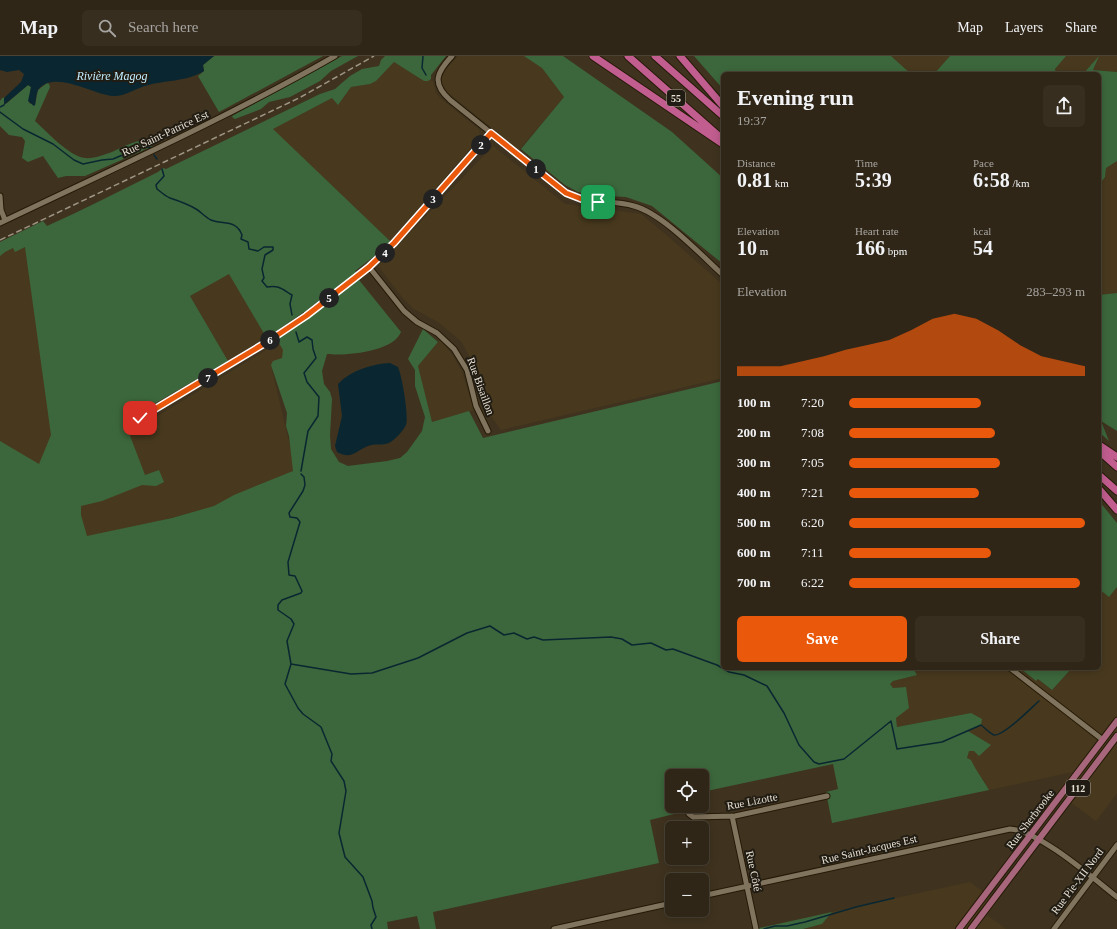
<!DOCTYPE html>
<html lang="en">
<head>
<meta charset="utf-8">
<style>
  body { margin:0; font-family:"Times New Roman",serif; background:#372e20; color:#f1f3f6; height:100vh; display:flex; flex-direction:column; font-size:15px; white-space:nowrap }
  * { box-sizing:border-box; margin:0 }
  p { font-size:13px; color:#a7a5a1 }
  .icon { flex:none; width:22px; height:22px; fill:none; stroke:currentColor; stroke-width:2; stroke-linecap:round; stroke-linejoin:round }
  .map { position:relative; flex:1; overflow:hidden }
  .side { position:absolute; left:721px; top:16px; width:380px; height:598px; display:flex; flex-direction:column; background:#2f2617; border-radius:6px; box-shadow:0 2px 10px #0003,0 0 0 1px #4a4336 }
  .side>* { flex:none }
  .controls { position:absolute; left:665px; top:713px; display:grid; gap:8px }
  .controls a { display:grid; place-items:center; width:44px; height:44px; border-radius:6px; background:#2f2617; box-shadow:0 2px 10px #0003,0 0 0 1px #4a4336; font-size:20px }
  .pin { position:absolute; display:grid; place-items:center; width:34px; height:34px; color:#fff; margin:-17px; border-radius:8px; box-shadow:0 2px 6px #0006 }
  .km { position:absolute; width:20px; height:20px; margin:-10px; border-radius:50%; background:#222; color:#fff; font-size:11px; line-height:20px; text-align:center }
  .round { display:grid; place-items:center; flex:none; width:42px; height:42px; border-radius:6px; background:#372e20 }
  .headline { display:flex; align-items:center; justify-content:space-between; height:68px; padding:0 16px }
  h1 { font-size:22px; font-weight:700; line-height:30px }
  .metrics { display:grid; grid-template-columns:repeat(3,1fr); gap:6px; height:68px; padding:4px 16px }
  .metrics div { display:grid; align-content:center }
  .metrics b { font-size:20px; font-weight:700 }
  .metrics small { font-size:11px; font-weight:400 }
  .metrics p { font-size:11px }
  .chart { height:112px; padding:8px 16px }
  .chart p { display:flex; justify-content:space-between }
  .chart svg { width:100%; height:72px; margin-top:4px; fill:#ea580c; opacity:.7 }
  .primary-button { display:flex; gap:8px; margin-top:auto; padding:8px 16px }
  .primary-button a { flex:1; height:46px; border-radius:6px; background:#ea580c; color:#fff; font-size:16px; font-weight:700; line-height:46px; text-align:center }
  .primary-button a+a { background:#372e20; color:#f1f3f6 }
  ul { padding:0 16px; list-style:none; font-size:13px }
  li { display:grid; grid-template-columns:64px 48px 1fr; align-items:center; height:30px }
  li i { height:10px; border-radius:5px; background:#ea580c }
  header { display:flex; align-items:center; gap:24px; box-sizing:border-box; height:56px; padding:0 20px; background:#2f2617; border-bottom:1px solid #4a4336 }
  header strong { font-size:19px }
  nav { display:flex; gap:22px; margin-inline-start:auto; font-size:14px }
  .search { width:280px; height:36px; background:#372e20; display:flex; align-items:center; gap:10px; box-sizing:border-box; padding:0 14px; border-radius:6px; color:#a7a5a1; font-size:15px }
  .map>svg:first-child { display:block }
  .built { fill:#48391e }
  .green { fill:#3c673c; fill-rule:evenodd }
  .water { fill:#0a2731 }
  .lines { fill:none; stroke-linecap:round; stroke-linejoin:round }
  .stream { stroke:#0a2731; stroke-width:1.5 }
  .minor-casing { stroke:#251a07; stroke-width:7 }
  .major-casing { stroke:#251a07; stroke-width:8 }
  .highway-casing { stroke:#251a07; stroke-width:9 }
  .minor { stroke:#81745e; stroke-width:5 }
  .major { stroke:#a7667b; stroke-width:6 }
  .highway { stroke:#c15d8f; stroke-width:7 }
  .rail { stroke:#9e9585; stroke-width:1.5; stroke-dasharray:6 3; stroke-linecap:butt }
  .route-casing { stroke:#fff; stroke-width:8 }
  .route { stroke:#ea580c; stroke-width:5 }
  .labels { text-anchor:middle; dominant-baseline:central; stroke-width:4; stroke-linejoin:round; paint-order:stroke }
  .shield { fill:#211c13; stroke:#aca59a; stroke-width:1 }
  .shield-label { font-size:10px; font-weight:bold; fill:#e7e0d4 }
  .street-label { font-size:11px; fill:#e7e0d4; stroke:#211c13 }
  .water-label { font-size:12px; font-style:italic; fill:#c0ecfe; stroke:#211c13 }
</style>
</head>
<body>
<header>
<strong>Map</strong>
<div class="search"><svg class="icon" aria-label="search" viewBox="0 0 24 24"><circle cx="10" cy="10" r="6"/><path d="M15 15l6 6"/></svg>Search here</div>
<nav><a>Map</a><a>Layers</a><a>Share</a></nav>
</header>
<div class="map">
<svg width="1117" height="873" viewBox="0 0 1117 873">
  <rect width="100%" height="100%" fill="#3f331f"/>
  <!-- built -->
  <path class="built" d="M458,0H524L542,12L564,41L519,94L446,35L442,26V21L447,12Z
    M891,0H950L934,18H911Z
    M1066,0H1117V16L1093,14L1098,2L1083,18H1056L1055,13Z
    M394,6L424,25L430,24L433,25L436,37L441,43L476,71L479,73L480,81L390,185L272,73L332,42L338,49L351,31L370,28L376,25Z
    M493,90L565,148L641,158L671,183L723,229V322L501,374L486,353L477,314L461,285L438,266L414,253L402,241L378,210Z
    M1117,105V237L1099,239V129L1105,121L1106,112Z
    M32,183L54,379L44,410L0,406V198Z
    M229,217L266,281L228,305L190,240Z
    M440,284L452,298L462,316L474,354L432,366L418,310Z
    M281,285L287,303L272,314L299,428L87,484L66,432L113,374L136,373Z
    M1117,531V737L1096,765L1057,736L1072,716L989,734L983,723L976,716L973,709L967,702L968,695H974L990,689L968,675L971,657L897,671L896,662L905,631L893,632L890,628L893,625L917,619L913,612H1019L1036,625L1038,623L1052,634L1072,612H1099V533L1109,541Z
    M970,826L997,846L987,859L1006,873H804L822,868L832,856Z"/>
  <!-- green -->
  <path class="green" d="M214,0H323L219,56L198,20L204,15L203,9Z
    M342,0H358L331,15L320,25L290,41L269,46L261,53L235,63L233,62L232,60Z
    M385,0H446L431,19V23L428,25H424L394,6L376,25L370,28L351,31L338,49L332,42L273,73L390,185L377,198L355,215L362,222L359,224L401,276C393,296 346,300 327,298L322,315L324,328L330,336L332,343L330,379L331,393L339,406L348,410L387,405L400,402L407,396L422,375L425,361L415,330V314L408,303L423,273L438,286L418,310L432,366L469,355L483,382L723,325V612H913L917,619L893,625L890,628L893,632L906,631L909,652L896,662L897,671L971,657L982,663L981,669L968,675L991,689L979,700L974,695H969L967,702L971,704C976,715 983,723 989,734L832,767L826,736L838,733L833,708L702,736V720H672V750H680L682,756L650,764L659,807L433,856L436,873H420L417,860L387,866L388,873H0V385L39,408L51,379L25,191L15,196L13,192L5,196L0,200V186L43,165L47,170C85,153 121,134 158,116L163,112L166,113L320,38L335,33L350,20L362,13L379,10L381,4ZM229,218L266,281L273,277L283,294L282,302L273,305L271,309L287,357L286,370L289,380L293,415L234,439L214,450L172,462L87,480L81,459V450L102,445L142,429L156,430L164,426L159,414L145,419L129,377L136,373L130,362L228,305L190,240Z
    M524,0H563L672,76L723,122V208L652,150L626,141L591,139L578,136L565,129L521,93L564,41L542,12Z
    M694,0H891L911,18H723V33Z
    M950,0H1066L1055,13L1056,18H934Z
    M1099,0L1093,14L1117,16V105L1106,112L1105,121L1099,129V18H1083Z
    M47,27L49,28L50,31L35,65C46,75 70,101 85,102C93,103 104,99 112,96C123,91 135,84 147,84L153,90L85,120H66L58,122L43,100L28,106L22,102L25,85L22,81L9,79L0,70V45L2,42L7,41L4,49L7,47L28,29L31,31L29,47L35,49L38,34Z
    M1117,237V375L1101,365L1109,385L1099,376V239Z
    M1099,445L1117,467V531L1109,541L1099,533Z
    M1020,612H1072L1052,634L1038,623L1036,625Z
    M832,856L822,868L803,873H755Z"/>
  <!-- water -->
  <path class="water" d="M0,0H214L203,9L204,15C186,26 164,24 145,30C135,33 123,41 113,40C93,39 54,13 38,34C36,38 36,45 35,49L34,50L28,45L31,31L28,29L4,49V42L21,26L24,18L19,14L7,16L0,14Z
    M390,307L398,311C402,320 409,360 406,369C403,375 395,384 389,387C382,390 375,387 368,390C355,395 352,404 337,396L335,390L342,360L338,328C351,314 372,308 390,307Z"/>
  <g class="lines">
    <!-- stream -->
    <path class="stream" d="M423,0L422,12L426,19
      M0,51L4,49
      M0,56L23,73L53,88L74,104L83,108L102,104L113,103L144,90L151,92
      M154,99L157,103
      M162,113L164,120L156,129L157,133C161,136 165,140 170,142C179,145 188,148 196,153C201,156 205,161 211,164C223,169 236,163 242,179L241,183L248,186L249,193L258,195L264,191H273V194L265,199L262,213L264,222L262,225L267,231C279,229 282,233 292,239L290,248L292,259
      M296,276L299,286L307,281L312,284L313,293L316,302L304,317L307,326L319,341L318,360L308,375L301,415
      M301,418L304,421L305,429L303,435L289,457L290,461L297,462L300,466L288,506L289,519L295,520L302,535L301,537L282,544L278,549V554L291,563L294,568L287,585L291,608L285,628L298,652L303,658L321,671L332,698L331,705L344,725L346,735L339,777L345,801L363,821L372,845L373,852L376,861L371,869L372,873
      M291,608L351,618L372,617L418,602L467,577L490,570L504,579L514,577L527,583L534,581L543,584L611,581L622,583L632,589L651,587L666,594L673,593L717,609L729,616L744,619L767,630L784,657L799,689L814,706L819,708L844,703L891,665L897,693L942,686L981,669C985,672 989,677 994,679C1003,681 1032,651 1039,645
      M764,873L775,870H787L805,866L856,851L894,842"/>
    <defs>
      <path id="minor" d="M452,0C437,16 431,27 450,44L566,137C588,150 611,143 634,150C663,158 700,198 723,219
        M0,140L1,154L5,164
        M0,167C113,113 227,62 335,0
        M369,211L404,255L417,266L437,277L454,293L467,314L476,350L488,375
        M134,365L267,286L306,259L369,211L394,187L491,77
        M1010,612L1103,684
        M686,750L689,758L693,761L735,760L827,740
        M732,760L756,873
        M702,840L1010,773C1038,774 1094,823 1117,841
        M554,873L672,847
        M1054,873L1117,789"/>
      <path id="major" d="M959,873L1117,665
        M971,873L1117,680"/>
      <path id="highway" d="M593,0L723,88
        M628,0L721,82
        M655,0L723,60
        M680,0L723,50
        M1099,389L1117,401
        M1099,395L1117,411
        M1099,419L1117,435
        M1099,433L1117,454"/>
    </defs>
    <!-- minor casing -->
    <use href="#minor" class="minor-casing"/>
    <!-- major casing -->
    <use href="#major" class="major-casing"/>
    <!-- highway casing -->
    <use href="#highway" class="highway-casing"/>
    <!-- minor -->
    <use href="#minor" class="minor"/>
    <!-- major -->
    <use href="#major" class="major"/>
    <!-- highway -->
    <use href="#highway" class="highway"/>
    <!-- rail -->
    <path class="rail" d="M0,184L299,42L374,0"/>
  </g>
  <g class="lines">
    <defs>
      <path id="route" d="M140,362L267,286L306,260L369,211L394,187L491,77L566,137L584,144L598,146"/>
    </defs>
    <!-- route casing -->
    <use href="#route" class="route-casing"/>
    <!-- route -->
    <use href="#route" class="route"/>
  </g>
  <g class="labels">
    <!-- shield labels -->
    <g class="shield">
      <rect x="667" y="34" width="18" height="16" rx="3"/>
      <rect x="1066" y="724" width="24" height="16" rx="3"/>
    </g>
    <g class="shield-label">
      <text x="676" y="42">55</text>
      <text x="1078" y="732">112</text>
    </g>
    <!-- street labels -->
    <g class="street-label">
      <text transform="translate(165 77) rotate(-25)">Rue Saint-Patrice Est</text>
      <text transform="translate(481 330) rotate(70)">Rue Bisaillon</text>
      <text transform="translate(752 745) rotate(-11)">Rue Lizotte</text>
      <text transform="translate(1030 763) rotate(-53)">Rue Sherbrooke</text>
      <text transform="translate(869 793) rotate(-13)">Rue Saint-Jacques Est</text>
      <text transform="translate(754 815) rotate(78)">Rue Côté</text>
      <text transform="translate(1077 825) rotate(-53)">Rue Pie-XII Nord</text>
    </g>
    <!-- water labels -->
    <g class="water-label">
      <text x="112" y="20">Rivière Magog</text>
    </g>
  </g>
</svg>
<div class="controls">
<a><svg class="icon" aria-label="locate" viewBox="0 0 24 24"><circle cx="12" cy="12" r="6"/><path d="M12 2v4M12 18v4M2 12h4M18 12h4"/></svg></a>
<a>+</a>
<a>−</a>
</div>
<div class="pin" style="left:598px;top:146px;background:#1e9e55"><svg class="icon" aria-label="arrive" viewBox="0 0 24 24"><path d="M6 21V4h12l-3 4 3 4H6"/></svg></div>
<div class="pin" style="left:140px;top:362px;background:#d93025"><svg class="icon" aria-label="check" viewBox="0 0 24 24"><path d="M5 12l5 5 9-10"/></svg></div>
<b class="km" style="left:536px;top:113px">1</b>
<b class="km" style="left:481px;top:89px">2</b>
<b class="km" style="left:433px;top:143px">3</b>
<b class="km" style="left:385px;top:197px">4</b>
<b class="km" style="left:329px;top:242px">5</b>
<b class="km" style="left:270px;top:284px">6</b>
<b class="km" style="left:208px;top:322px">7</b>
<section class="side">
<div class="headline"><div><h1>Evening run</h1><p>19:37</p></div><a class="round"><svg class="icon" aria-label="share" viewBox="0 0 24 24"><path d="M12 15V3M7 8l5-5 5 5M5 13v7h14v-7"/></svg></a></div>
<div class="metrics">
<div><p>Distance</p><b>0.81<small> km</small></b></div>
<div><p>Time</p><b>5:39</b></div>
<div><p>Pace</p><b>6:58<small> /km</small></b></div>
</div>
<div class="metrics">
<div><p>Elevation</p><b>10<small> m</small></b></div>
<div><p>Heart rate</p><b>166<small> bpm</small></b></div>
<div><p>kcal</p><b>54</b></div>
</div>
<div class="chart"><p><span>Elevation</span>283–293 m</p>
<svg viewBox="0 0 160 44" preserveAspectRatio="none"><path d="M0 44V38L10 38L20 38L30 35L40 32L50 28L60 25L70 22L80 16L90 9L100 6L110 9L120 16L130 25L140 32L150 35L160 38V44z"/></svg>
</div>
<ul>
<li><b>100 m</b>7:20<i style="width:56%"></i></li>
<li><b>200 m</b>7:08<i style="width:62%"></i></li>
<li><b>300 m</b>7:05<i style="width:64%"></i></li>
<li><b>400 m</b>7:21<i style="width:55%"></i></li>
<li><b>500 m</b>6:20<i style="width:100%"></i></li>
<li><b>600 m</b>7:11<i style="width:60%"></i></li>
<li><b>700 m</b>6:22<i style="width:98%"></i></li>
</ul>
<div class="primary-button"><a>Save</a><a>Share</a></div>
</section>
</div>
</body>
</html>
